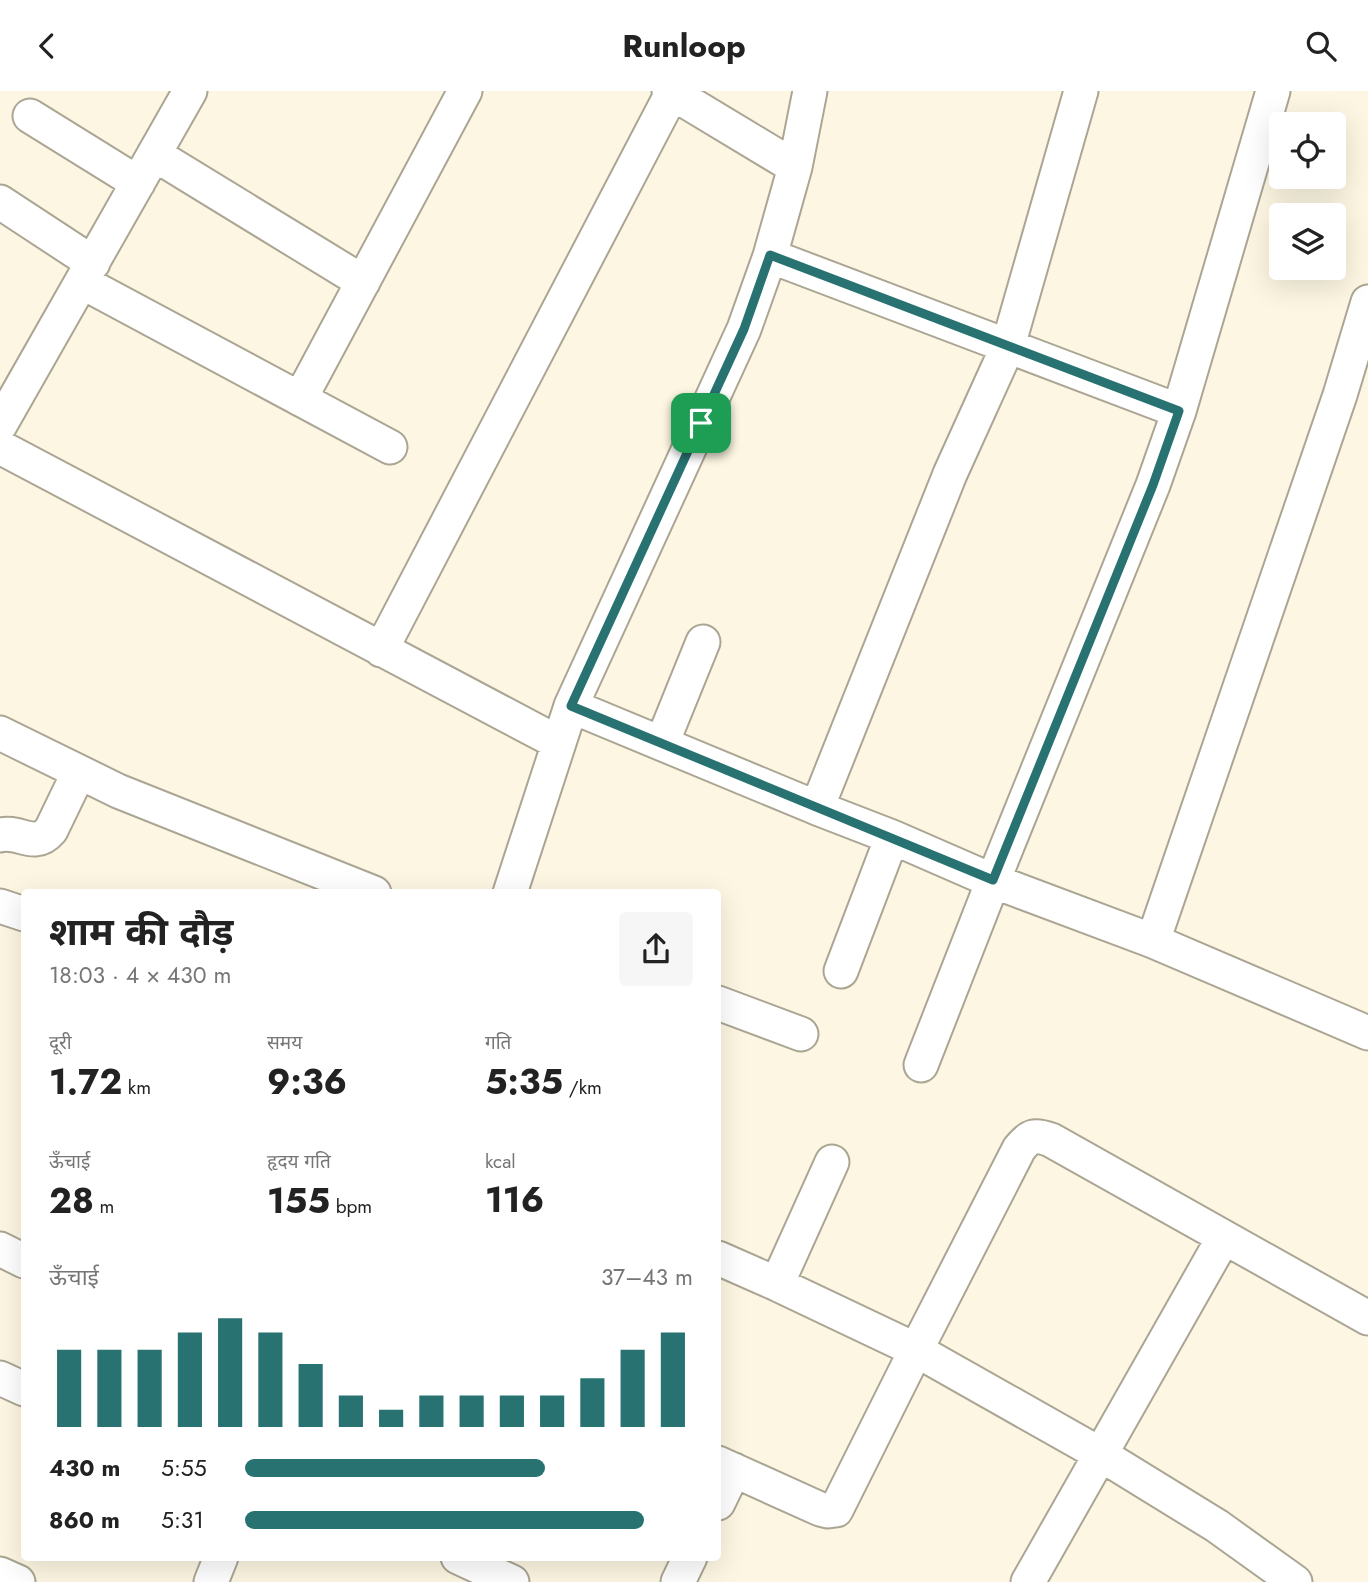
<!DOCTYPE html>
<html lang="hi">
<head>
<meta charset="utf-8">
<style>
  body { margin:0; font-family:Jost,"Noto Sans Devanagari",sans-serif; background:#f6f6f6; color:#222; height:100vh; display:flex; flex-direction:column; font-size:26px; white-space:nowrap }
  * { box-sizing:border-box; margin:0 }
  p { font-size:23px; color:#767676 }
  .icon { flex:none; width:38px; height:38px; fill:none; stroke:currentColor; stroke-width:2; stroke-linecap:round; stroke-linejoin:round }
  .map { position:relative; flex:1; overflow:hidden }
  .details { position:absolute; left:21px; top:798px; width:700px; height:672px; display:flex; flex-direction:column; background:#fff; border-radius:7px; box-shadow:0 7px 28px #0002 }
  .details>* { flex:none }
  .controls { position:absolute; left:1269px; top:21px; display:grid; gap:14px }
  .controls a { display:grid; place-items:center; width:77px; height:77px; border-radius:7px; background:#fff; box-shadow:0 7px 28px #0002; font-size:35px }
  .pin { position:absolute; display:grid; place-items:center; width:60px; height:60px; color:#fff; margin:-30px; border-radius:14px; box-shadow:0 4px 10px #0006 }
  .round { display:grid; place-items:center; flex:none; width:74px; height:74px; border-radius:7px; background:#f6f6f6 }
  .overview { display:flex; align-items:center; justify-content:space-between; height:119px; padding:0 28px }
  h1 { font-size:38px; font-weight:700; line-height:52px }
  .figures { display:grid; grid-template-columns:repeat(3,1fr); gap:10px; height:119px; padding:7px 28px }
  .figures div { display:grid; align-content:center }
  .figures b { font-size:35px; font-weight:700 }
  .figures small { font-size:19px; font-weight:400 }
  .figures p { font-size:19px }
  .chart { height:196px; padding:14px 28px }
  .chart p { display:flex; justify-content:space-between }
  .chart svg { width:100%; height:126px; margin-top:7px; stroke:#287272; stroke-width:6 }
  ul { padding:0 28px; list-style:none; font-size:23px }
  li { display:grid; grid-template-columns:112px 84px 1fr; align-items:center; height:52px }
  li i { height:18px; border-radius:9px; background:#287272 }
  header { display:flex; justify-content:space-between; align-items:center; height:91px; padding:0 28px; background:#fff; font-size:32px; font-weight:700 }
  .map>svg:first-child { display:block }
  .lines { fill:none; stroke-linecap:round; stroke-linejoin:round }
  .minor-casing { stroke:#aba593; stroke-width:37 }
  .minor { stroke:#fff; stroke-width:33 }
  .route-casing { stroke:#fff; stroke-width:14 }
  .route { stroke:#287272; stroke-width:9 }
</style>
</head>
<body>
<header><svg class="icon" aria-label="back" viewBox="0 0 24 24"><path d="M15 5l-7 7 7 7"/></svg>Runloop<svg class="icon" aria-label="search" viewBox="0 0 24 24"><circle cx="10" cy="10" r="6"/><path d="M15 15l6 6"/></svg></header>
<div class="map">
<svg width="1368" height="1491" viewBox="0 0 1368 1491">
  <rect width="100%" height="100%" fill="#fcf6e2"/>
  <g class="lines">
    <defs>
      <path id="minor" d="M669,0L795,76
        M30,25L138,92
        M154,63L363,191
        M0,111L93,172
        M770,165L1179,320
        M82,191L390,356
        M300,308L465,0
        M0,334L190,0
        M0,356L559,652
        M381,559L672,2
        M571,615L817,717L892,746L993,790L1153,850L1368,942
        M0,642L118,700L374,802
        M662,652L703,551
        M817,717L950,383L1008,255L1081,0
        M0,744C20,739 34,759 51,739L79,681
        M510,802L571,615L744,238L770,165L795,76L810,0
        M0,815L24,823
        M1153,850L1340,304L1368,211
        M841,880L892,746
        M718,912L801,943
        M921,974L993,790L1153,394L1179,320L1273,0
        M0,1158L24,1170
        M718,1167L777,1193L916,1259L1100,1363L1217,1435L1295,1491
        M777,1193L832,1071
        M0,1287L24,1298
        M718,1372L820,1418L828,1420L836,1419L916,1259L1019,1058C1030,1044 1035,1043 1051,1049L1368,1227
        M718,1412L734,1379
        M458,1466L512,1491
        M0,1483L18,1491
        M211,1491L221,1466
        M678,1491L690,1466
        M1028,1491L1224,1146"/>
    </defs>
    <!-- minor casing -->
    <use href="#minor" class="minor-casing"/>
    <!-- minor -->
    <use href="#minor" class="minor"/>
  </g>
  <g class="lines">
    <defs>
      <path id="route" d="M770,164L1179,320L1153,394L993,789C853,730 712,673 571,615L744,238Z"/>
    </defs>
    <!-- route casing -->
    <use href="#route" class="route-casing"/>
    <!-- route -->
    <use href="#route" class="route"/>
  </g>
</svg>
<div class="controls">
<a><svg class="icon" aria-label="locate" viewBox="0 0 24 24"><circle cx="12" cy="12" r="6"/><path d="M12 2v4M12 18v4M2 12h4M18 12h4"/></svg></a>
<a><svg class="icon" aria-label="layers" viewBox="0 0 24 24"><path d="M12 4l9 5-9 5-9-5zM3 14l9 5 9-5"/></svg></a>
</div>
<div class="pin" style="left:701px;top:332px;background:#1e9e55"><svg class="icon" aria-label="arrive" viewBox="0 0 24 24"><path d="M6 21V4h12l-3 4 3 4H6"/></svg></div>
<section class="details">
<div class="overview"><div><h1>शाम की दौड़</h1><p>18:03 · 4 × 430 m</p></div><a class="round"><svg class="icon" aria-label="share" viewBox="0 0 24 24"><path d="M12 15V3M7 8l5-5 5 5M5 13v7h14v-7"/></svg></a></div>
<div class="figures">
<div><p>दूरी</p><b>1.72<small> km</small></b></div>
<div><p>समय</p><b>9:36</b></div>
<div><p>गति</p><b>5:35<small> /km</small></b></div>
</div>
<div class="figures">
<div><p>ऊँचाई</p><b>28<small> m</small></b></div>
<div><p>हृदय गति</p><b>155<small> bpm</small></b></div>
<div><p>kcal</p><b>116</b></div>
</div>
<div class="chart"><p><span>ऊँचाई</span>37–43 m</p>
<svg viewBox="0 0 160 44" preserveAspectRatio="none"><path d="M5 44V17M15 44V17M25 44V17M35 44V11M45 44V6M55 44V11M65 44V22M75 44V33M85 44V38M95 44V33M105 44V33M115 44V33M125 44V33M135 44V27M145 44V17M155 44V11"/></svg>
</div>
<ul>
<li><b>430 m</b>5:55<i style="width:67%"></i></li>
<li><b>860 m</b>5:31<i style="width:89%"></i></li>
</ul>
</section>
</div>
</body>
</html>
